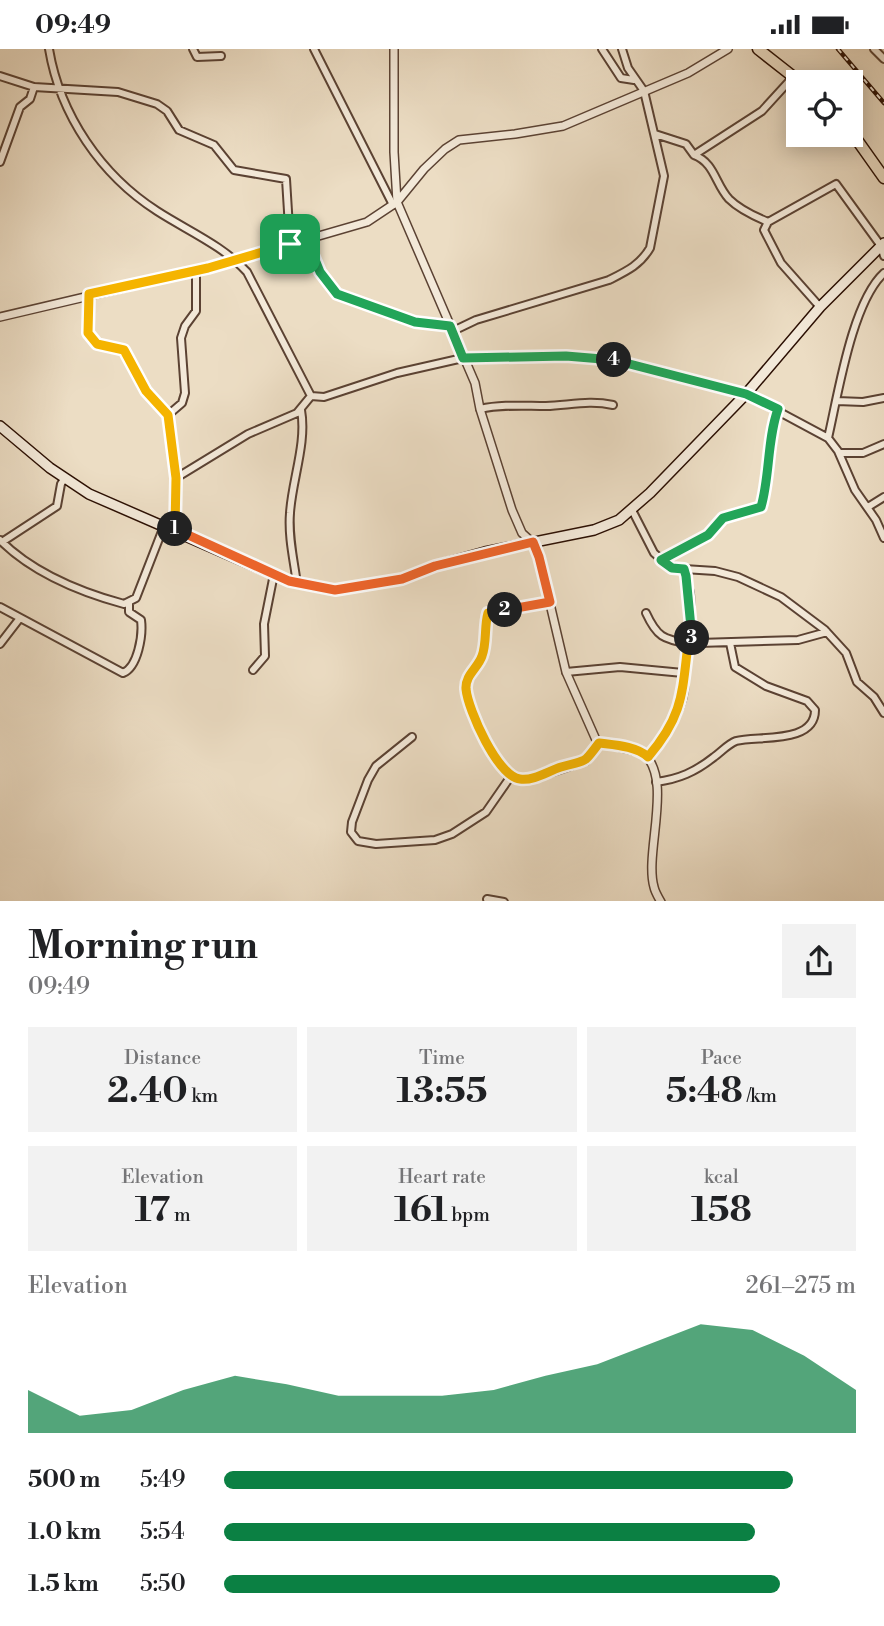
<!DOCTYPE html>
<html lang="en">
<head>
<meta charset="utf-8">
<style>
  body { margin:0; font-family:"Libre Bodoni",serif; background:#f2f2f2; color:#202124; height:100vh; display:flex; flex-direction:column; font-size:26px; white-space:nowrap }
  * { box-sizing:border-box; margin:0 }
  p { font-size:23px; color:#757577 }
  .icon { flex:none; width:38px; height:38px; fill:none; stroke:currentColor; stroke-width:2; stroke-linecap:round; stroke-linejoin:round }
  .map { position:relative; height:852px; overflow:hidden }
  .sheet { display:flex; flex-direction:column; background:#fff; flex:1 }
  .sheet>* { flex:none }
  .tools { position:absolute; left:786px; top:21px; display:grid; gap:14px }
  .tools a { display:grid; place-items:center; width:77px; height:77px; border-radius:0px; background:#fff; box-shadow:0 4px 18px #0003; font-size:35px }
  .pin { position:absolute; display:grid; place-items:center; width:60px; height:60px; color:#fff; margin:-30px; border-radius:14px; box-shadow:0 4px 10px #0006 }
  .km { position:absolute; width:35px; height:35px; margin:-18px; border-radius:50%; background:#222; color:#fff; font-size:19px; line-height:35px; text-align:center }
  .round { display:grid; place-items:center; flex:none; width:74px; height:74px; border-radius:0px; background:#f2f2f2 }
  .overview { display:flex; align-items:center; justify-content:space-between; height:119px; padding:0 28px }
  h1 { font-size:38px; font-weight:700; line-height:52px }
  .metrics { display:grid; grid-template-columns:repeat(3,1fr); gap:10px; height:119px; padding:7px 28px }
  .metrics div { display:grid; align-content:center; border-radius:0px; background:#f2f2f2; text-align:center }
  .metrics b { font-size:35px; font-weight:700 }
  .metrics small { font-size:19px; font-weight:400 }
  .metrics p { font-size:19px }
  .chart { height:196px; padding:14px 28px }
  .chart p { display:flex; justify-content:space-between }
  .chart svg { width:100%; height:126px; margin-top:7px; fill:#0b8043; opacity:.7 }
  ul { padding:0 28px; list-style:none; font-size:23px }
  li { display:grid; grid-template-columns:112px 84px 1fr; align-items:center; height:52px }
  li i { height:18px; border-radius:9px; background:#0b8043 }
  .status { display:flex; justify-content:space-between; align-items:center; height:49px; padding:0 35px; background:#fff; direction:ltr }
  .status svg { height:19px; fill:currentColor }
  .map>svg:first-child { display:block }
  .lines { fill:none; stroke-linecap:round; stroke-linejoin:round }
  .minor-casing { stroke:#5b4233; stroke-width:10 }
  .tertiary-casing { stroke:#5b4233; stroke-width:10 }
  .secondary-casing { stroke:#2b0f03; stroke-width:12 }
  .primary-casing { stroke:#2b0f03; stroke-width:13 }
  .minor { stroke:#f3e9d9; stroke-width:6 }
  .tertiary { stroke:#f3e9d9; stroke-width:7 }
  .secondary { stroke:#f3e9d9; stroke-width:9 }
  .primary { stroke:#ecddc4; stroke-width:10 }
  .rail-casing { stroke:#2b0f03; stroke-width:4.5 }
  .rail { stroke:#f3e9d9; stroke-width:2; stroke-dasharray:5; stroke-linecap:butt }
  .split-1-casing { stroke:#fff; stroke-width:14 }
  .split-2-casing { stroke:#fff; stroke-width:14 }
  .split-3-casing { stroke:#fff; stroke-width:14 }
  .split-4-casing { stroke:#fff; stroke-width:14 }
  .split-5-casing { stroke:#fff; stroke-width:14 }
  .split-1 { stroke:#f5b400; stroke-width:9 }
  .split-2 { stroke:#f0652b; stroke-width:9 }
  .split-3 { stroke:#f5b400; stroke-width:9 }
  .split-4 { stroke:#22a559; stroke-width:9 }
  .split-5 { stroke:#22a559; stroke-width:9 }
</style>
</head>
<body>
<div class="status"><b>09:49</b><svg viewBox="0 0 49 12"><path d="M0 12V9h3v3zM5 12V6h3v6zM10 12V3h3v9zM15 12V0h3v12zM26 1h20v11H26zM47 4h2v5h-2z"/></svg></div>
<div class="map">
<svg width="884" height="853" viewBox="0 0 884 853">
  <rect width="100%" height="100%" fill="#ecddc4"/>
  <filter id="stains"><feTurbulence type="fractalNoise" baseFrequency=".00286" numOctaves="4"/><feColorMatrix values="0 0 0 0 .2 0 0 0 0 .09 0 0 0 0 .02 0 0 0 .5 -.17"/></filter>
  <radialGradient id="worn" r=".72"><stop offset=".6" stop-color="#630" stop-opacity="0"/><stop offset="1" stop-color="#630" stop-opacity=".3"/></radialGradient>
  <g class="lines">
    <defs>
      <path id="minor" d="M49,0C60,66 101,126 157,162C188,182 222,196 247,223L311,347L324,348L397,324L463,309L566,307L635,315L746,345L828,389L838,402L855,441L876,471L884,489
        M193,0L197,8L221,7
        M314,0L393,156
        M602,0L621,29L634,31
        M874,0L884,10
        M0,27L34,38L118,43L157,55L167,62L179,81L214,96L234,121L286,130L290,195
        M655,85L686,95L694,106L762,62L793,28
        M694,106C715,114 715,135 729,150C738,159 756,168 768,173L764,181L781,214L820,258
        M0,113L20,58L30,50L34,38
        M768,173L836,135L881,197L884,207
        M307,191L320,223L337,245L415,273L450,277
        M89,245L88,283L97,295L124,301L146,343L168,366L176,429L175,480
        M453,282L476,271L609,231C627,222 640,216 650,199L664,127L644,42L628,19L622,0
        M837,352L863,353L884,349
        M480,360C502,355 524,357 546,357C570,356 590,351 613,356
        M168,366L182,354L185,344L181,289L185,277L196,262V221
        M828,389C838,346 852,253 884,224
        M839,404H863L884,395
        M176,429L248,385L297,364L311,347
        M868,458L884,448
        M632,461L654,504L668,516L684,520L715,522L738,528L781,548L825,581L846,604L857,633L874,648L884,664
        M0,491C33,524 80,543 124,555L136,549L164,477
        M2,493L57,457L61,435L64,430
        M661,511L708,486L723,469L761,459C770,427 767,392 778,360
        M684,520L690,544L692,586L699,594L798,591L827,583
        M297,535C294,512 288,488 290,464C292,431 307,394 301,361
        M550,553L488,564L482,607L466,637C467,658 495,725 518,730C530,733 571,716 586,712L599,694
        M0,558L123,624C138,618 143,586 141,571L129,563V554
        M646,564C657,588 663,590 689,595
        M0,595L20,569
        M253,621L265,607L264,575L274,525
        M566,623L620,618L683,624L689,595L693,589
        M412,688L376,717L368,731L352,773L351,783L358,792L376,795L435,791L452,785L486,763L511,727
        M648,708C667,686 689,653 684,623
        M656,733C679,730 695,723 714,708C721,703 728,695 736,692C756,686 815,696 815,661L807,652L766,637L735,618L730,594
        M487,850L504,853"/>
      <path id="tertiary" d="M394,0V103L397,153L475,334L480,360L512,461L522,484L532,493L539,508L566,623L597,693L643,704C674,729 644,804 654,838C655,843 658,848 661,853
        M0,268L208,219L367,173L397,153L424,120L445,100L459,91L515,85L563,77L688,24L728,0"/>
      <path id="secondary" d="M0,377L50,419L89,445L289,532L335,541L402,530L435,517L485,503L594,481L619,471L650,444L746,345L820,258L884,194"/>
      <path id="primary" d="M758,0L800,33
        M850,81L884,129"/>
    </defs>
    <!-- minor casing -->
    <use href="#minor" class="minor-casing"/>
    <!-- tertiary casing -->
    <use href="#tertiary" class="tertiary-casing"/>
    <!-- secondary casing -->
    <use href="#secondary" class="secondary-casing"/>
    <!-- primary casing -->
    <use href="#primary" class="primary-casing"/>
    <!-- minor -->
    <use href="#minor" class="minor"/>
    <!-- tertiary -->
    <use href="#tertiary" class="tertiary"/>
    <!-- secondary -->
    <use href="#secondary" class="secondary"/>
    <!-- primary -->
    <use href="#primary" class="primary"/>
    <defs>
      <path id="rail" d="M838,0L884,54"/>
    </defs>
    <!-- rail casing -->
    <use href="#rail" class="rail-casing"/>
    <!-- rail -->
    <use href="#rail" class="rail"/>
  </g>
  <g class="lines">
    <defs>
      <path id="split-1" d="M175,480L176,429L168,366L146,342L124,301L97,295L88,284L89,245L208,219L290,195"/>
      <path id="split-2" d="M175,480L289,532L335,541L402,530L435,517L533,493L539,508L550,553L505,561"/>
      <path id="split-3" d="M505,561L488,564C484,578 487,594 482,607C478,619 465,626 466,640C468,661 498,728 520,730C534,732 548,722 561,718C587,710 582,717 599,694C614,696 636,697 648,708C683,667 682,645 688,595L692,589"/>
      <path id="split-4" d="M614,311L746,345L778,360C767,391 770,427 761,458L723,469L708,486L661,511L672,519L684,520L686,527L692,589"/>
      <path id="split-5" d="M290,195L307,191L320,223L337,245L415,273L450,277L463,309L566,307L614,311"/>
    </defs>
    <!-- split-1 casing -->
    <use href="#split-1" class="split-1-casing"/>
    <!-- split-2 casing -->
    <use href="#split-2" class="split-2-casing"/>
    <!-- split-3 casing -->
    <use href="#split-3" class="split-3-casing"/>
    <!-- split-4 casing -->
    <use href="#split-4" class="split-4-casing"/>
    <!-- split-5 casing -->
    <use href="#split-5" class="split-5-casing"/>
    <!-- split-1 -->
    <use href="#split-1" class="split-1"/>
    <!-- split-2 -->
    <use href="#split-2" class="split-2"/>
    <!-- split-3 -->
    <use href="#split-3" class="split-3"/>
    <!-- split-4 -->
    <use href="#split-4" class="split-4"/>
    <!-- split-5 -->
    <use href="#split-5" class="split-5"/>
  </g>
  <rect width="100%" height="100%" filter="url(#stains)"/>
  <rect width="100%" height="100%" fill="url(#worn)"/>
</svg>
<div class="tools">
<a><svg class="icon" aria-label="locate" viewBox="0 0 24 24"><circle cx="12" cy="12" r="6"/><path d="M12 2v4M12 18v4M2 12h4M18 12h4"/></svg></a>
</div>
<div class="pin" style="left:290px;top:195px;background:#1e9e55"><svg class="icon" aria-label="arrive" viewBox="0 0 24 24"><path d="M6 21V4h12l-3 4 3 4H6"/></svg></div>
<b class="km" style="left:175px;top:480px">1</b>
<b class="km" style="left:505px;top:561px">2</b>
<b class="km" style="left:692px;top:589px">3</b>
<b class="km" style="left:614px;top:311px">4</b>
</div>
<section class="sheet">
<div class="overview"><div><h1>Morning run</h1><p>09:49</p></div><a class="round"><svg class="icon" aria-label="share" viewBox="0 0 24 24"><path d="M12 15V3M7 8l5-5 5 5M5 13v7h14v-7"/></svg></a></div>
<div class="metrics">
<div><p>Distance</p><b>2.40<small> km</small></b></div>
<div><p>Time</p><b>13:55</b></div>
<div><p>Pace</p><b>5:48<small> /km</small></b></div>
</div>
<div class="metrics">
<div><p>Elevation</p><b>17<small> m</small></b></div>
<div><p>Heart rate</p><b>161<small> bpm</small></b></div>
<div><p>kcal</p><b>158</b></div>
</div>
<div class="chart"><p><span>Elevation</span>261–275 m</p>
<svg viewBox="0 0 160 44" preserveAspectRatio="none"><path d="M0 44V29L10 38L20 36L30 29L40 24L50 27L60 31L70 31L80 31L90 29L100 24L110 20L120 13L130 6L140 8L150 17L160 29V44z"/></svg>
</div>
<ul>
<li><b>500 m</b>5:49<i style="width:90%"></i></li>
<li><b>1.0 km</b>5:54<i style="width:84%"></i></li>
<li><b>1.5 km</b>5:50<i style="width:88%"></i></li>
</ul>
</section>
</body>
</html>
